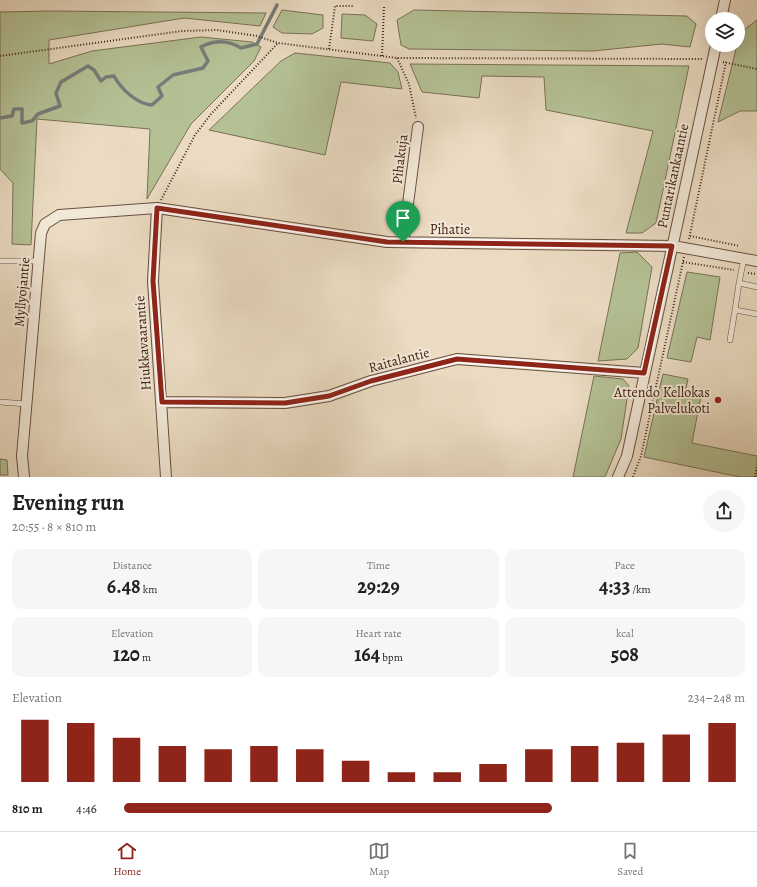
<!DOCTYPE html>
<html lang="en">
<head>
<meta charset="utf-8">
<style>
  body { margin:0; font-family:Alegreya,serif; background:#f6f6f6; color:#222; height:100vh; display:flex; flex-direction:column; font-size:15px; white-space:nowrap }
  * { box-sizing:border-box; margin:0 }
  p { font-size:13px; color:#767676 }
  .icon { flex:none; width:22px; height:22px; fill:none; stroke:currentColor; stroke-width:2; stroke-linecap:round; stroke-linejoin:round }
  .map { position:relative; height:477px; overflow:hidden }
  .side { display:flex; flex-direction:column; background:#fff; flex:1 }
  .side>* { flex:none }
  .tools { position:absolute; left:705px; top:12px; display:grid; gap:8px }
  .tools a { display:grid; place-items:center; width:40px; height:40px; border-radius:50%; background:#fff; box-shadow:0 4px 16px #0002; font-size:20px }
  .pin { position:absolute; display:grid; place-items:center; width:34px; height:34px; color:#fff; margin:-41px -17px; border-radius:50% 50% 50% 0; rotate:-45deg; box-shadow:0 0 4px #0007 }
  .pin .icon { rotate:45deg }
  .round { display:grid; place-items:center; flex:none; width:42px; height:42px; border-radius:21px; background:#f6f6f6 }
  .summary { display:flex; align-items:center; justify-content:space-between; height:68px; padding:0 12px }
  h1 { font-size:22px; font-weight:600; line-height:30px }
  .figures { display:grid; grid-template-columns:repeat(3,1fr); gap:6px; height:68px; padding:4px 12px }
  .figures div { display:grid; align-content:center; border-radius:10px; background:#f6f6f6; text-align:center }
  .figures b { font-size:20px; font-weight:600 }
  .figures small { font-size:11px; font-weight:400 }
  .figures p { font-size:11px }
  .chart { height:112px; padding:8px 12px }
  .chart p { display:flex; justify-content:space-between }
  .chart svg { width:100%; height:72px; margin-top:4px; stroke:#8f2418; stroke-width:6 }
  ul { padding:0 12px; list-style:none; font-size:13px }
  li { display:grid; grid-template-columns:64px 48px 1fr; align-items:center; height:30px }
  li i { height:10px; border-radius:5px; background:#8f2418 }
  .menu { display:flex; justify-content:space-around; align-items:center; height:56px; border-top:1px solid #e0e0e0; background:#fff; font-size:11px; color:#767676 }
  .menu a { display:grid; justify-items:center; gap:2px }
  .menu .active { color:#8f2418 }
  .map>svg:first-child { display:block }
  .green { fill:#b4c195; stroke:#7a7154 }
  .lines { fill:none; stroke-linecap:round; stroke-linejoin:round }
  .stream { stroke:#777c79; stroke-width:3.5 }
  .service-casing { stroke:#6a5040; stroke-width:6 }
  .minor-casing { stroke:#6a5040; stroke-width:12 }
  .path { stroke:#402114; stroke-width:2; stroke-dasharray:1 2; stroke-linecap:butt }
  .service { stroke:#f1e8d7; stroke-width:5 }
  .minor { stroke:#f1e8d7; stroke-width:10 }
  .route-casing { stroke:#fff; stroke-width:8 }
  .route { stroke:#8f2418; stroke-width:5 }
  .poi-dot { fill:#8f2418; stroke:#f1e8d7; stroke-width:1.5 }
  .labels { text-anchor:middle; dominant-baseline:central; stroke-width:4; stroke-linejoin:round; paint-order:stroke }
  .street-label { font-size:14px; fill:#402114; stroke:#f1e8d7 }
  .poi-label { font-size:14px; fill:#402114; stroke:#f1e8d7; text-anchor:end }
</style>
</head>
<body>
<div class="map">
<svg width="757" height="477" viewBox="0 0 757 477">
  <rect width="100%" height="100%" fill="#eadbc2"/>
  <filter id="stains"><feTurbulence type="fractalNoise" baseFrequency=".005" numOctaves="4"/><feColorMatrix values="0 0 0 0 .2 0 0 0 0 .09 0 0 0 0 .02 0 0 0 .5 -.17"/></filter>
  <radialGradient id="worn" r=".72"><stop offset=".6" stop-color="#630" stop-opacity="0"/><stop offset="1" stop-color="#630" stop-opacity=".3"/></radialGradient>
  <!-- green -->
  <path class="green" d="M282,10L323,15V28L312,34L282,33L273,27Z
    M414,10L687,16L696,24L690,47L662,44L593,51L409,49L401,45L397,20Z
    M50,11L266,13L260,26L184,18L49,40V64L92,51L201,37L252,42L261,47L254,61L191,124L147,199L150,129L37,119L31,245L12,244L13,183L0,169V12Z
    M342,14L365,15L377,24L373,41L341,38Z
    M757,20V111H740L718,122L740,33Z
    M295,53L390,63L398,72L402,89L341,82L325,155L209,130L281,61Z
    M410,64L689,66L656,223L642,233H626L653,131L546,110L544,77L482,76L479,98L422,92Z
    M637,252L652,267L638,348L627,359L598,361L620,253Z
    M687,272L720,277L710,340L697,337L691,362L667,358Z
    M663,374L688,379L685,393L701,396L692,443L757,456V477H740L644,457Z
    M594,376L623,379L629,386L621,439L605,477H573Z
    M0,459L7,460L8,475H0Z"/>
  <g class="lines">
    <!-- stream -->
    <path class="stream" d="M0,118L12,116L14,109H22V123L32,121L38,114L60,106L56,93L61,82L88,66L94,70L101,81L106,77L114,76C121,89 137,104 152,105L162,96L158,87L173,75L203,68L208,61L201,47C214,40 228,40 241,48L257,44L277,5"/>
    <defs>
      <path id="service" d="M744,258L739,283L757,287
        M0,261H39
        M739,283L735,310L757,314
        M730,340L735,310
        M0,402L27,404"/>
      <path id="minor" d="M721,19L725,0
        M157,208L153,281L166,477
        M403,242L418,127
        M162,402L285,403L329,396L371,381L457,359L645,373
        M24,477L22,456L41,233L45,224L59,215L157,208L387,242L673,246L757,261
        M618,477L627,456L716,45"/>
    </defs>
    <!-- service casing -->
    <use href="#service" class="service-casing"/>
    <!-- minor casing -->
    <use href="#minor" class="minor-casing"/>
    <!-- path -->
    <path class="path" d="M329,49L335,6H354
      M0,56L182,31L217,30L257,36L278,43L397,58L702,59
      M382,56L384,7
      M397,58L409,84L416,118
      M723,62L757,69
      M161,200L195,135L211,114L278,43
      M690,236L740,246
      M689,239L726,62
      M683,262L734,270
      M748,273L757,274
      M633,477L641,456L684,257
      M755,477L757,465"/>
    <!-- service -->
    <use href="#service" class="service"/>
    <!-- minor -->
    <use href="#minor" class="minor"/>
  </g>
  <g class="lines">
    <defs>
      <path id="route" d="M157,208L387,242L672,246L644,373L457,359L371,381L329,396L285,403L162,402L153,281Z"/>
    </defs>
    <!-- route casing -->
    <use href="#route" class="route-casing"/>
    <!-- route -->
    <use href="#route" class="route"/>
  </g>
  <!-- markers -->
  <circle class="poi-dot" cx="718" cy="400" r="4"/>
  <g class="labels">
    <!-- street labels -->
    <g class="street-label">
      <text transform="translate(400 159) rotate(-83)">Pihakuja</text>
      <text transform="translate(673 176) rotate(-78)">Puntarikankaantie</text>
      <text x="450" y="229">Pihatie</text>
      <text transform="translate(22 292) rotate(-85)">Myllyojantie</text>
      <text transform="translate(143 343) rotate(-94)">Hiukkavaarantie</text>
      <text transform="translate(399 360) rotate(-15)">Raitalantie</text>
    </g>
    <!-- poi labels -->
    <g class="poi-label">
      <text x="710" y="392">Attendo Kellokas<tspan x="710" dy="16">Palvelukoti</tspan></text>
    </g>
  </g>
  <rect width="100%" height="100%" filter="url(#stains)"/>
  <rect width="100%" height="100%" fill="url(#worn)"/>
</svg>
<div class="tools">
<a><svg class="icon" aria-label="layers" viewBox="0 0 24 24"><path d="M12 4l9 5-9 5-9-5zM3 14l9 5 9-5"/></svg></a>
</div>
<div class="pin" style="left:403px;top:242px;background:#1e9e55"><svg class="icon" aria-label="arrive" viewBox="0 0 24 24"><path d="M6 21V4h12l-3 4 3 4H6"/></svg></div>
</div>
<section class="side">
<div class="summary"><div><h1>Evening run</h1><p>20:55 · 8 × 810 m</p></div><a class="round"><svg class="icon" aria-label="share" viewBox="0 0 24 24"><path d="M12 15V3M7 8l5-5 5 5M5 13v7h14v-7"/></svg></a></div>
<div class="figures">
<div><p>Distance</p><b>6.48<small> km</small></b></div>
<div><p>Time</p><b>29:29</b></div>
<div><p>Pace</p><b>4:33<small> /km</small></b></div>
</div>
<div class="figures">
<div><p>Elevation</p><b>120<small> m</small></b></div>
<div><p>Heart rate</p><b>164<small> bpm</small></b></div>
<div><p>kcal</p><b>508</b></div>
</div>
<div class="chart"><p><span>Elevation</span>234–248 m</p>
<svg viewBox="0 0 160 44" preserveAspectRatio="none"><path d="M5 44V6M15 44V8M25 44V17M35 44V22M45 44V24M55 44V22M65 44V24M75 44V31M85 44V38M95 44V38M105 44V33M115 44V24M125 44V22M135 44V20M145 44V15M155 44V8"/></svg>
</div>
<ul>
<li><b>810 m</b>4:46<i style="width:69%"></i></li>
</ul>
</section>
<nav class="menu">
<a class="active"><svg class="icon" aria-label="home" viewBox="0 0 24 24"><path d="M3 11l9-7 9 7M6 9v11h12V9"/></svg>Home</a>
<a><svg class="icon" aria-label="map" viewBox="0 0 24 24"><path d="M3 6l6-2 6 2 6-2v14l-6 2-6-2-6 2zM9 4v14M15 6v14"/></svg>Map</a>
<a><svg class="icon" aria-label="saved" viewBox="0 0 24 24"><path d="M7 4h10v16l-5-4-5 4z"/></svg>Saved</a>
</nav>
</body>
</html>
